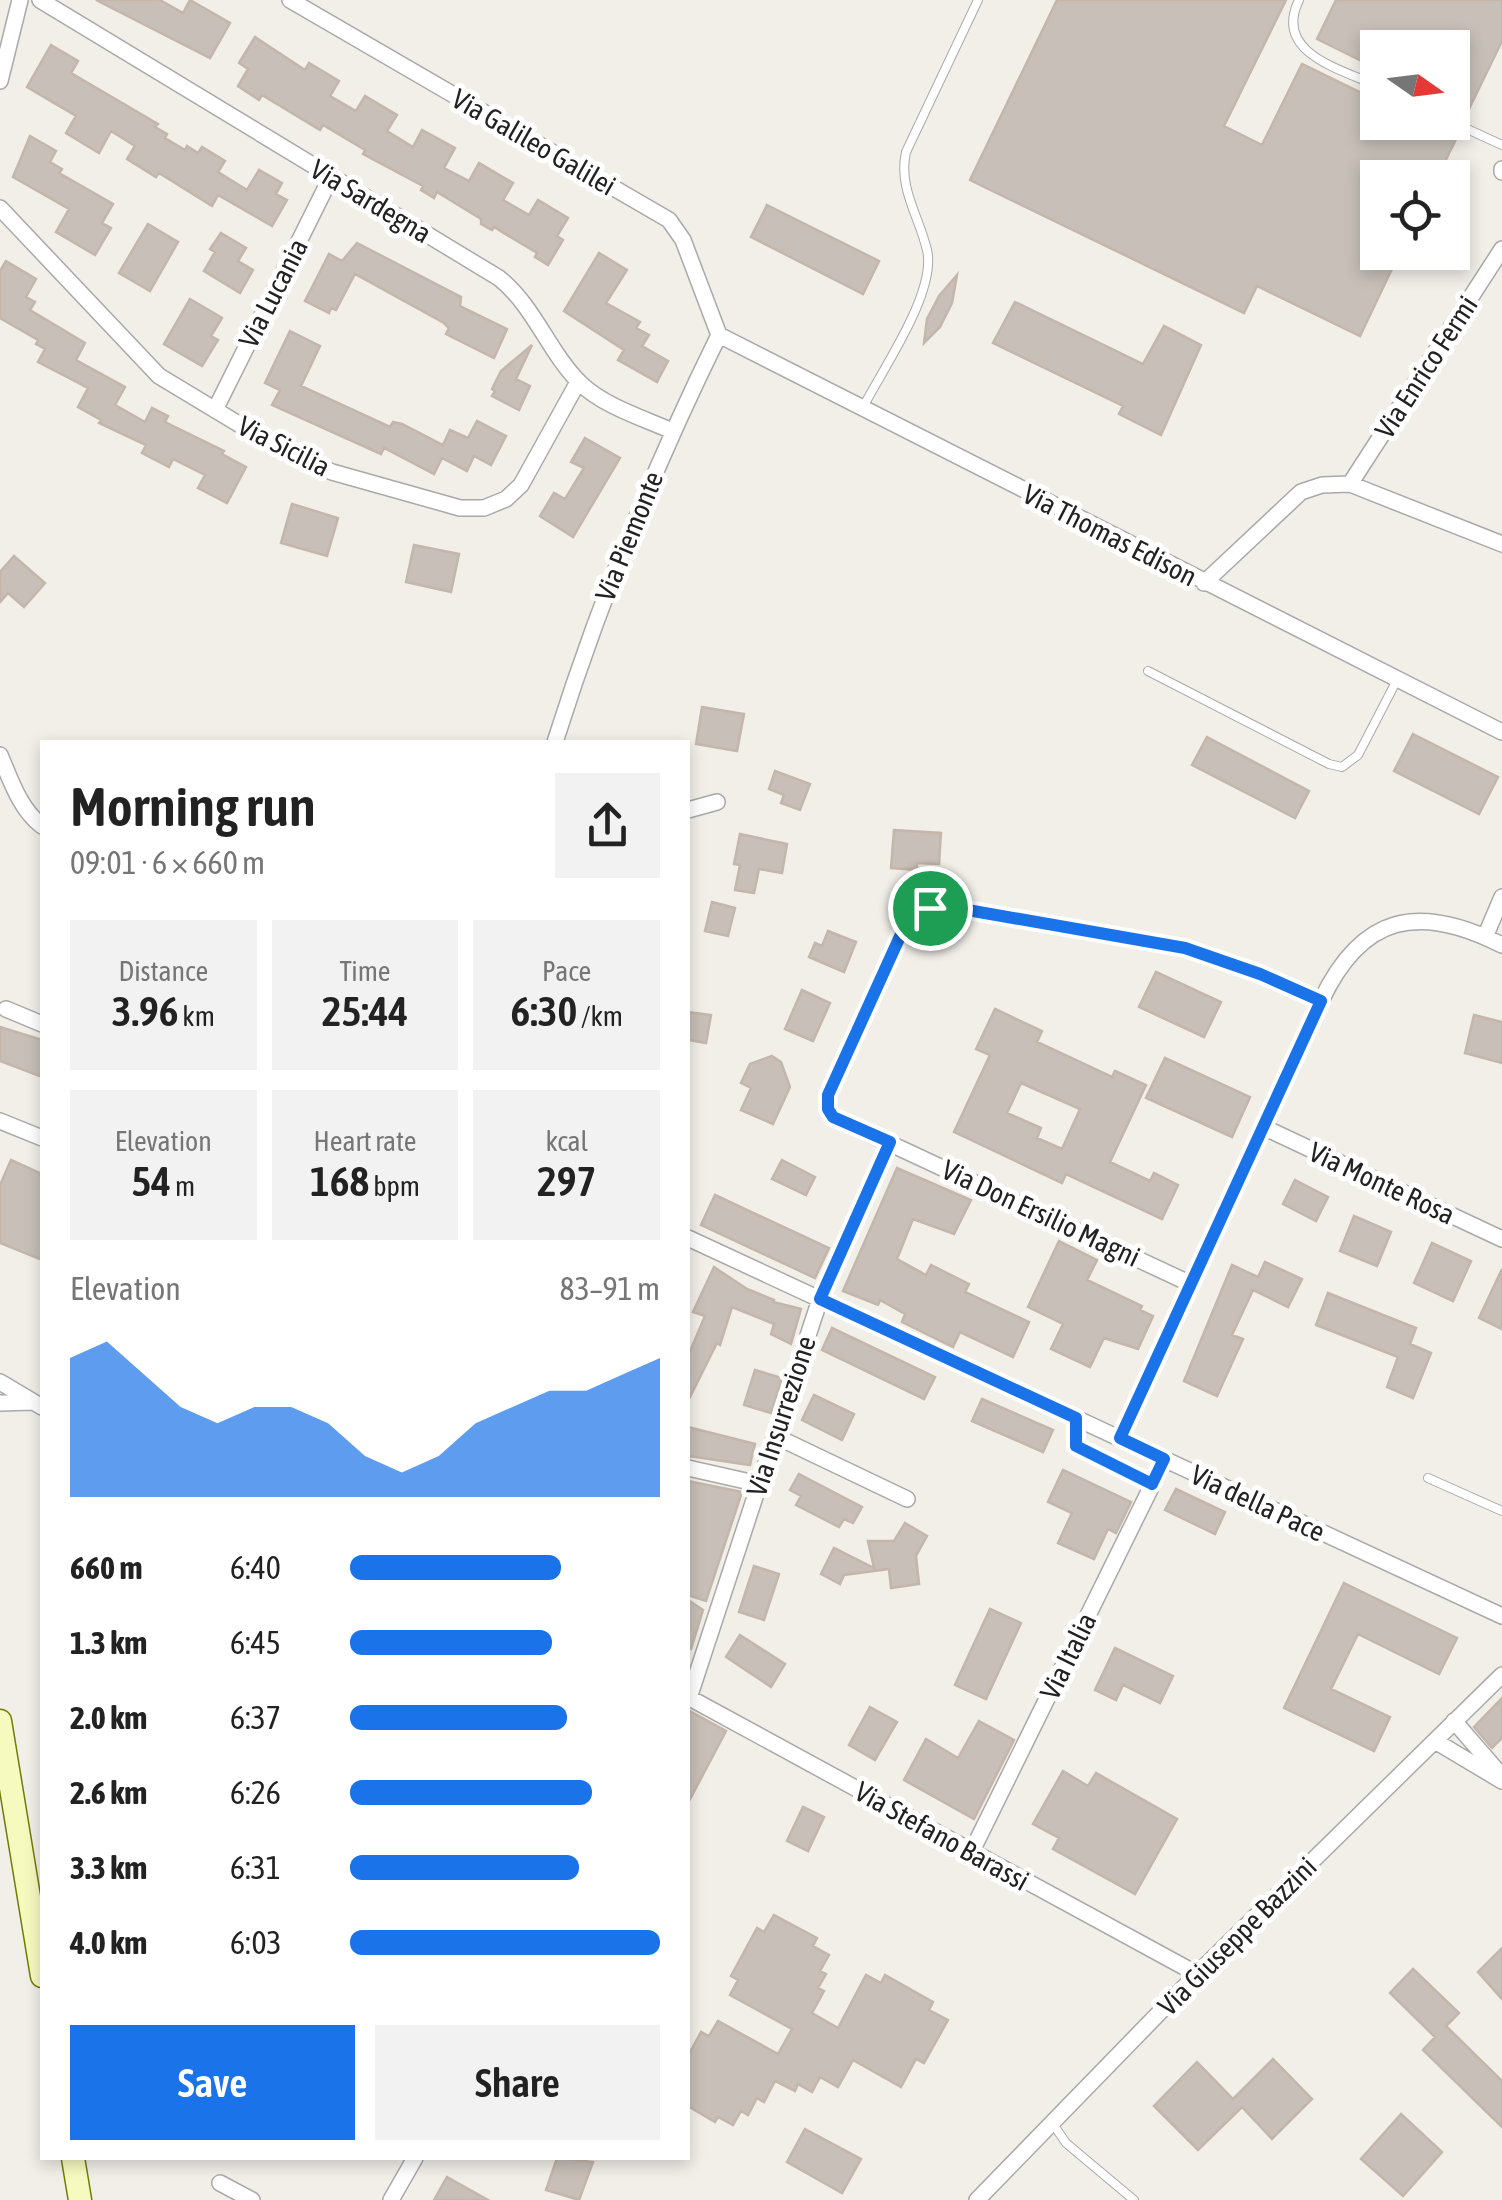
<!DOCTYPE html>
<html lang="en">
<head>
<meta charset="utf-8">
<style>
  body { margin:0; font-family:"Asap Condensed",sans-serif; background:#f2f2f2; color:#222; height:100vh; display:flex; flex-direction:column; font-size:38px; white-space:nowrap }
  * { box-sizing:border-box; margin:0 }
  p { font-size:32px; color:#767676 }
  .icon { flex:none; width:55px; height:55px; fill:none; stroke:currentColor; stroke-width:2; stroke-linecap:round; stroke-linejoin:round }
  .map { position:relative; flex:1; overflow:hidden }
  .side { position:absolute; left:40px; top:740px; width:650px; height:1420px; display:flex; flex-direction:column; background:#fff; border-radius:0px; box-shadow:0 5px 15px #0003 }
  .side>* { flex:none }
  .needle { width:65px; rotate:104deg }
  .tools { position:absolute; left:1360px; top:30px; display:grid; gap:20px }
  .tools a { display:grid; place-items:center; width:110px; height:110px; border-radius:0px; background:#fff; box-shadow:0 5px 15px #0003; font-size:50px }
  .pin { position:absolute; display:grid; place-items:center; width:85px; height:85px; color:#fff; margin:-42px; border:5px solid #fff; border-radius:50%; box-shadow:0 2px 10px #0007 }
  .round { display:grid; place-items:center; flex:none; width:105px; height:105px; border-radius:0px; background:#f2f2f2 }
  .headline { display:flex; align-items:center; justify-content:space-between; height:170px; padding:0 30px }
  h1 { font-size:55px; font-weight:600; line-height:75px }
  .stats { display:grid; grid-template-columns:repeat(3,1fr); gap:15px; height:170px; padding:10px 30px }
  .stats div { display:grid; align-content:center; border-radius:0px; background:#f2f2f2; text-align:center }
  .stats b { font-size:42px; font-weight:600 }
  .stats small { font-size:28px; font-weight:400 }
  .stats p { font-size:28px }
  .chart { height:280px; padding:20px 30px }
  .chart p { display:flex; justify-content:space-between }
  .chart svg { width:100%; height:180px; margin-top:10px; fill:#1a73e8; opacity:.7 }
  .primary-button { display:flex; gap:20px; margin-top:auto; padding:20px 30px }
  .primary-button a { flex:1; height:115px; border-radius:0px; background:#1a73e8; color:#fff; font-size:40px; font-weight:600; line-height:115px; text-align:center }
  .primary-button a+a { background:#f2f2f2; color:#222 }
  ul { padding:0 30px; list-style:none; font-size:32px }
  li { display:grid; grid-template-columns:160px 120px 1fr; align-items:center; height:75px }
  li i { height:25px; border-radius:12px; background:#1a73e8 }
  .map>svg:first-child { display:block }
  .building { fill:#c7bfb8; stroke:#c4b6ab; stroke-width:2.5; fill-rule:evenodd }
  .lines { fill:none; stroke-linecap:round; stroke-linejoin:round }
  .lane-casing { stroke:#a9a9a9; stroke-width:10 }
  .street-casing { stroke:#a9a9a9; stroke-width:18 }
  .secondary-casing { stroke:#707d05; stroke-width:25 }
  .lane { stroke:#fff; stroke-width:8 }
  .street { stroke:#fff; stroke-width:15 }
  .secondary { stroke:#f7fabf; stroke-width:22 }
  .route-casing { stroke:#fff; stroke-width:20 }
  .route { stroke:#1a73e8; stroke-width:12 }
  .labels { text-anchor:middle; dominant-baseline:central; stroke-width:10; stroke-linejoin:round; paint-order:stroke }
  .street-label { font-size:28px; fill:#222; stroke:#fff }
</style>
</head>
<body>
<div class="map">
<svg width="1502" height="2200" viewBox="0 0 1502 2200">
  <rect width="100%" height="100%" fill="#f2efe9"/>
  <!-- building -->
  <path class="building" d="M96,0H160L183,13L190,0L230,23L210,58Z
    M1057,0H1286L1224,126L1262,145L1302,64L1378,101V122H1422L1456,139L1437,178H1378V252H1400L1360,336L1257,286L1244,313L970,180Z
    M1336,0H1502V41L1467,113L1452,106V48H1378V69L1317,39Z
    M255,37L305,70L309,63L339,81L330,96L356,111L365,96L397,115L387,131L413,147L422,130L455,148L444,168L469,181L479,163L513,183L503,200L529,215L538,200L568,218L557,236L563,240L548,265L535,257L537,253L494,227L492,230L481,224V219L437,192L434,198L421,190L423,186L363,154L365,150L323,125L320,130L262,95L259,100L238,86L248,69L239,63Z
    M51,45L78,61L71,73L158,124L155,127L167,134L165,138L185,150L187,146L198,153L202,147L225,161L218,172L247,190L259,170L282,183L276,194L287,200L272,226L218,195L212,206L159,173L156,177L127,159L135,146L111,131L99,153L66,133L76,116L27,87Z
    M30,136L56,151L50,162L62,169L59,173L113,204L102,223L111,228L95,255L56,232L69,209L13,177Z
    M767,205L879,261L863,294L751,237Z
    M148,224L178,242L150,291L119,273Z
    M221,233L246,248L238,261L253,270L240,293L204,271L215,252L210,249Z
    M357,243L461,297L460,306L507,329L494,358L446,334L449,328L444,323L355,274L336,310L331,308L329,313L305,301L329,254L342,261Z
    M599,253L627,270L606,303L640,322L636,328L649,335L642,346L668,361L657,382L618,360L624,350L564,311Z
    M6,261L36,279L26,297L35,302L30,310L85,343L76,360L125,387L115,405L145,422L152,408L168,416L165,422L224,451L222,454L246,467L227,503L198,488L205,475L173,459L169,467L142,453L146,445L99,423L101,420L78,407L88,388L38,362L45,349L36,344L38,340L0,318V271Z
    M957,275L952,303L940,327L924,343L927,319L939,296Z
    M190,299L222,318L211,336L218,340L202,366L164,344Z
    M1015,302L1143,364L1164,326L1201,345L1161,435L1119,414L1123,406L993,343Z
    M290,331L320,346L301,386L390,427L393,422L402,424L443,445L450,430L468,438L477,421L506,436L491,465L474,456L467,471L442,458L434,474L384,448L381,454L272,405L280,390L265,383Z
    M532,345L516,379L530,386L519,410L492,396L495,391L492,389L501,371Z
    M585,438L620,458L573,537L540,516L554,493L565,499L584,468L571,462Z
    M292,504L338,518L327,556L281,543Z
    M414,545L459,554L451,592L406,582Z
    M14,556L45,583L24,607L8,593L0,602V572Z
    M702,707L744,714L737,751L696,744Z
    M1413,734L1498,777L1479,814L1394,771Z
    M1207,737L1309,791L1295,818L1192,765Z
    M775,771L810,784L800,810L781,803L784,795L769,789Z
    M894,830L941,833L939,864L917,863V870L891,868Z
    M740,834L787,844L782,873L759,869L754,893L735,890L740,865L734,864Z
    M712,902L735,908L728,936L705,931Z
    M828,931L856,942L844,972L809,957L815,943L822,946Z
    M1156,972L1221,1002L1204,1037L1139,1007Z
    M802,990L830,1003L813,1041L785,1029Z
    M995,1009L1042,1031L1037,1042L1112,1077L1115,1071L1146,1085L1110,1162L1150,1181L1154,1173L1178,1185L1162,1219L1066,1174L1062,1183L954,1132L990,1055L976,1049ZM1021,1083L1080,1109L1062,1149L1037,1138L1041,1128L1007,1113Z
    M688,1012L711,1015L706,1043L688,1040Z
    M1474,1015L1502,1022V1063L1465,1053Z
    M0,1027L42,1040V1077L0,1061Z
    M772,1056L781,1062L790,1087L773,1124L741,1110L751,1088L741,1083L750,1064Z
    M1165,1058L1250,1097L1232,1137L1146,1098Z
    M11,1160L42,1174V1260L0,1243V1185Z
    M782,1160L815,1177L806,1195L772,1179Z
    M897,1168L971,1200L954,1234L913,1219L897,1259L926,1275L931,1265L969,1284L965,1292L1029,1322L1013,1357L960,1332L953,1347L902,1322L905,1314L880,1300L878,1305L843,1291Z
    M1295,1180L1328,1197L1316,1221L1283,1204Z
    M715,1195L829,1248L815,1278L701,1225Z
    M1354,1216L1391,1232L1377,1266L1340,1251Z
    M1059,1241L1097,1260L1087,1280L1142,1306L1140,1310L1153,1316L1138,1349L1104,1338L1090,1367L1051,1349L1063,1324L1028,1307Z
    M1432,1243L1471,1261L1453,1301L1414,1283Z
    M1265,1262L1302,1279L1288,1307L1253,1290L1232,1335L1243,1339L1217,1396L1184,1381L1232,1265L1258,1277Z
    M714,1267L747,1289L774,1300L773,1302L801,1309L791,1344L771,1334L774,1324L732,1307L720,1345L717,1343L688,1401V1356L705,1316L693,1312Z
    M1502,1269V1329L1479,1318Z
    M1328,1293L1416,1328L1410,1344L1431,1353L1413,1398L1387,1387L1398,1357L1316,1325Z
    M832,1328L935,1377L924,1399L822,1350Z
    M755,1370L782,1378L771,1413L744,1405Z
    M814,1395L854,1414L842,1440L802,1420Z
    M982,1399L1053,1430L1043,1452L972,1421Z
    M688,1427L755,1444L750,1465L688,1456Z
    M1063,1470L1131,1502L1116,1533L1108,1529L1094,1559L1058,1543L1072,1513L1048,1502Z
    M799,1474L862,1507L853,1523L844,1519L839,1527L796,1505L801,1496L790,1490Z
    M688,1481L742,1492L706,1601L688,1595Z
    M1176,1489L1225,1512L1215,1534L1165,1510Z
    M905,1523L927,1536L916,1556L919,1584L891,1588L889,1569L844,1575L840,1584L821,1574L834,1548L874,1568L868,1541H894Z
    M754,1566L779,1574L764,1620L739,1612Z
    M1344,1583L1457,1638L1439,1674L1358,1634L1331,1689L1390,1717L1374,1751L1284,1708Z
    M688,1600L703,1610L691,1649L688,1648Z
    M990,1609L1021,1623L986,1699L955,1685Z
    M740,1635L785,1664L771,1687L726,1657Z
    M1115,1648L1173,1676L1160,1703L1123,1685L1116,1700L1095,1690Z
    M1502,1698V1738L1492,1748L1474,1727Z
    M870,1707L897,1722L875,1760L849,1745Z
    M688,1710L726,1731L688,1803Z
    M979,1721L1014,1740L974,1819L904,1780L926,1739L958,1758Z
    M1063,1771L1088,1786L1096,1773L1177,1819L1135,1894L1053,1849L1059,1838L1033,1824Z
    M803,1807L824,1817L808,1851L787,1841Z
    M774,1915L817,1938L813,1946L829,1955L820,1971L826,1974L818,1988L824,1991L812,2013L838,2028L866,1975L881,1983L885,1975L933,2002L929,2010L948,2020L924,2063L916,2059L901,2087L853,2060L838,2087L820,2077L812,2092L798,2084L795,2091L775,2081L764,2102L757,2098L748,2115L741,2111L733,2125L718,2117L715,2122L688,2106V2056L701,2032L709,2036L718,2021L778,2054L792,2029L730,1995L738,1980L731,1976L757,1928L764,1932Z
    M1502,1948V1999L1478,1972Z
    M1413,1969L1459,2013L1446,2026L1502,2081V2127L1423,2050L1435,2037L1390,1993Z
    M1273,2059L1312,2099L1272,2139L1242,2107L1198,2150L1154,2106L1197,2062L1233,2099Z
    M1401,2114L1442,2152L1403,2196L1361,2159Z
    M805,2129L861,2159L842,2193L787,2162Z
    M557,2158L593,2162L579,2200L546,2190Z
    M447,2177L488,2200H434Z"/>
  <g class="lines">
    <defs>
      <path id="lane" d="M1299,0C1273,53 1340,69 1378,86
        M1452,122L1502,145
        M862,409C882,370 937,292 927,250C919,216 898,188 906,152L978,0
        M1148,671L1329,764L1342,767L1358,755L1397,680
        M1076,1418L1075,1446L1152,1483
        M1428,1478L1502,1511
        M1053,2124L1066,2143L1134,2200"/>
      <path id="street" d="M40,0L499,278C535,307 549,353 581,384C604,406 643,418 672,431
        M290,0L669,220L683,240L719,335
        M0,81L20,0
        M1502,169V172
        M0,208L159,376L285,452L332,472L460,508H484L506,499L521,485L578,382
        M719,335L1502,732
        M215,410L331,177
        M1350,484L1502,249
        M1204,583L1301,492L1322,485L1350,484L1502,544
        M555,742C599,603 654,467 719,335
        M0,755C11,781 20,809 42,826
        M688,810L717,802
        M1485,937L1502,897
        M6,1009L42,1024
        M0,1121L42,1138
        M1263,1127L1502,1239
        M688,1238L1502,1616
        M1191,1284L833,1117L827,1103L832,1086L903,932L909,923L939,905L1185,948L1260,974L1321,1001
        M0,1382L42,1407
        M0,1403L33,1402
        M775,1436L907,1499
        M1120,1438L1321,1001C1362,914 1419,903 1502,945
        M688,1468L759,1484
        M688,1697L1197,1974
        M689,1698L820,1299L890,1142
        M1454,1721L1501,1775
        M1435,1741L1502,1781
        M971,1853L1165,1459
        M220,2183L252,2200
        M391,2200L415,2158
        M977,2200L1197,1974L1502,1675"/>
      <path id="secondary" d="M0,1721L42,1976
        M73,2158L80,2200"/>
    </defs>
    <!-- lane casing -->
    <use href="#lane" class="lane-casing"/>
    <!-- street casing -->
    <use href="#street" class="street-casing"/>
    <!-- secondary casing -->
    <use href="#secondary" class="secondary-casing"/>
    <!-- lane -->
    <use href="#lane" class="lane"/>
    <!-- street -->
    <use href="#street" class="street"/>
    <!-- secondary -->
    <use href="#secondary" class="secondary"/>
  </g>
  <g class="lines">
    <defs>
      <path id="route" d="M939,905L1185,948L1260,974L1321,1001L1120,1438L1164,1459L1152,1484L1076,1446V1418L820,1299L890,1142L833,1117L828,1109V1095L902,932L922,913Z"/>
    </defs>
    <!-- route casing -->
    <use href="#route" class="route-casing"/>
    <!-- route -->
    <use href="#route" class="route"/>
  </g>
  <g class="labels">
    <!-- street labels -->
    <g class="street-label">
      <text transform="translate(534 142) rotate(30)">Via Galileo Galilei</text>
      <text transform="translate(371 201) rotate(31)">Via Sardegna</text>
      <text transform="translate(273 293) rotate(-63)">Via Lucania</text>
      <text transform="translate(1426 367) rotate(-57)">Via Enrico Fermi</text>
      <text transform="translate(284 446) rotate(27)">Via Sicilia</text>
      <text transform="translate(1110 535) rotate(27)">Via Thomas Edison</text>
      <text transform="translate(629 536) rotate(-68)">Via Piemonte</text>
      <text transform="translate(1382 1183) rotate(25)">Via Monte Rosa</text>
      <text transform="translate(1041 1213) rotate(25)">Via Don Ersilio Magni</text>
      <text transform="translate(781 1416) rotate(-72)">Via Insurrezione</text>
      <text transform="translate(1258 1503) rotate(25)">Via della Pace</text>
      <text transform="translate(1068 1656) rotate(-64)">Via Italia</text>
      <text transform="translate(942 1836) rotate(29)">Via Stefano Barassi</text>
      <text transform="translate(1237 1936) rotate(-45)">Via Giuseppe Bazzini</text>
    </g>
  </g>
</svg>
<div class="tools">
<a><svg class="needle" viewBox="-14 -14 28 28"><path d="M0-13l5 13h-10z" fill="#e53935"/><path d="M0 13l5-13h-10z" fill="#767676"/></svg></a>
<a><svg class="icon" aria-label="locate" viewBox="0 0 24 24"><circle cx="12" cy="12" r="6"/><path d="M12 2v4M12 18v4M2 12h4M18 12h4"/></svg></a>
</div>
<div class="pin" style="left:930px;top:908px;background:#1e9e55"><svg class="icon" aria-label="arrive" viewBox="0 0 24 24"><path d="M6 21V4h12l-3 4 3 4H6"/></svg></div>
<section class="side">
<div class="headline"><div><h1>Morning run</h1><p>09:01 · 6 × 660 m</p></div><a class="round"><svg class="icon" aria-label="share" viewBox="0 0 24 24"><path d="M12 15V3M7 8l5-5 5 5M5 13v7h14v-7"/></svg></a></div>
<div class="stats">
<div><p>Distance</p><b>3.96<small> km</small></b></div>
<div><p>Time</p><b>25:44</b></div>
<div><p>Pace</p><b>6:30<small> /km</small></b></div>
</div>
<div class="stats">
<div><p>Elevation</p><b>54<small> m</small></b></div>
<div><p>Heart rate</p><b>168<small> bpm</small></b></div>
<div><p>kcal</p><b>297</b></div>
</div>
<div class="chart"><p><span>Elevation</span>83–91 m</p>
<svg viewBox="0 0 160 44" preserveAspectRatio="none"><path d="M0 44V10L10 6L20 14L30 22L40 26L50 22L60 22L70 26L80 34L90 38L100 34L110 26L120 22L130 18L140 18L150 14L160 10V44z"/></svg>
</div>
<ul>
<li><b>660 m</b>6:40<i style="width:68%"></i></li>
<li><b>1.3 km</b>6:45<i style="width:65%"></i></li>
<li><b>2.0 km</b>6:37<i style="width:70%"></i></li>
<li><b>2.6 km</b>6:26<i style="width:78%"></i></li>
<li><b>3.3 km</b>6:31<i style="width:74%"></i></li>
<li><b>4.0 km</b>6:03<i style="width:100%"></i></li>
</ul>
<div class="primary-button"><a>Save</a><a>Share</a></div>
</section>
</div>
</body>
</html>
